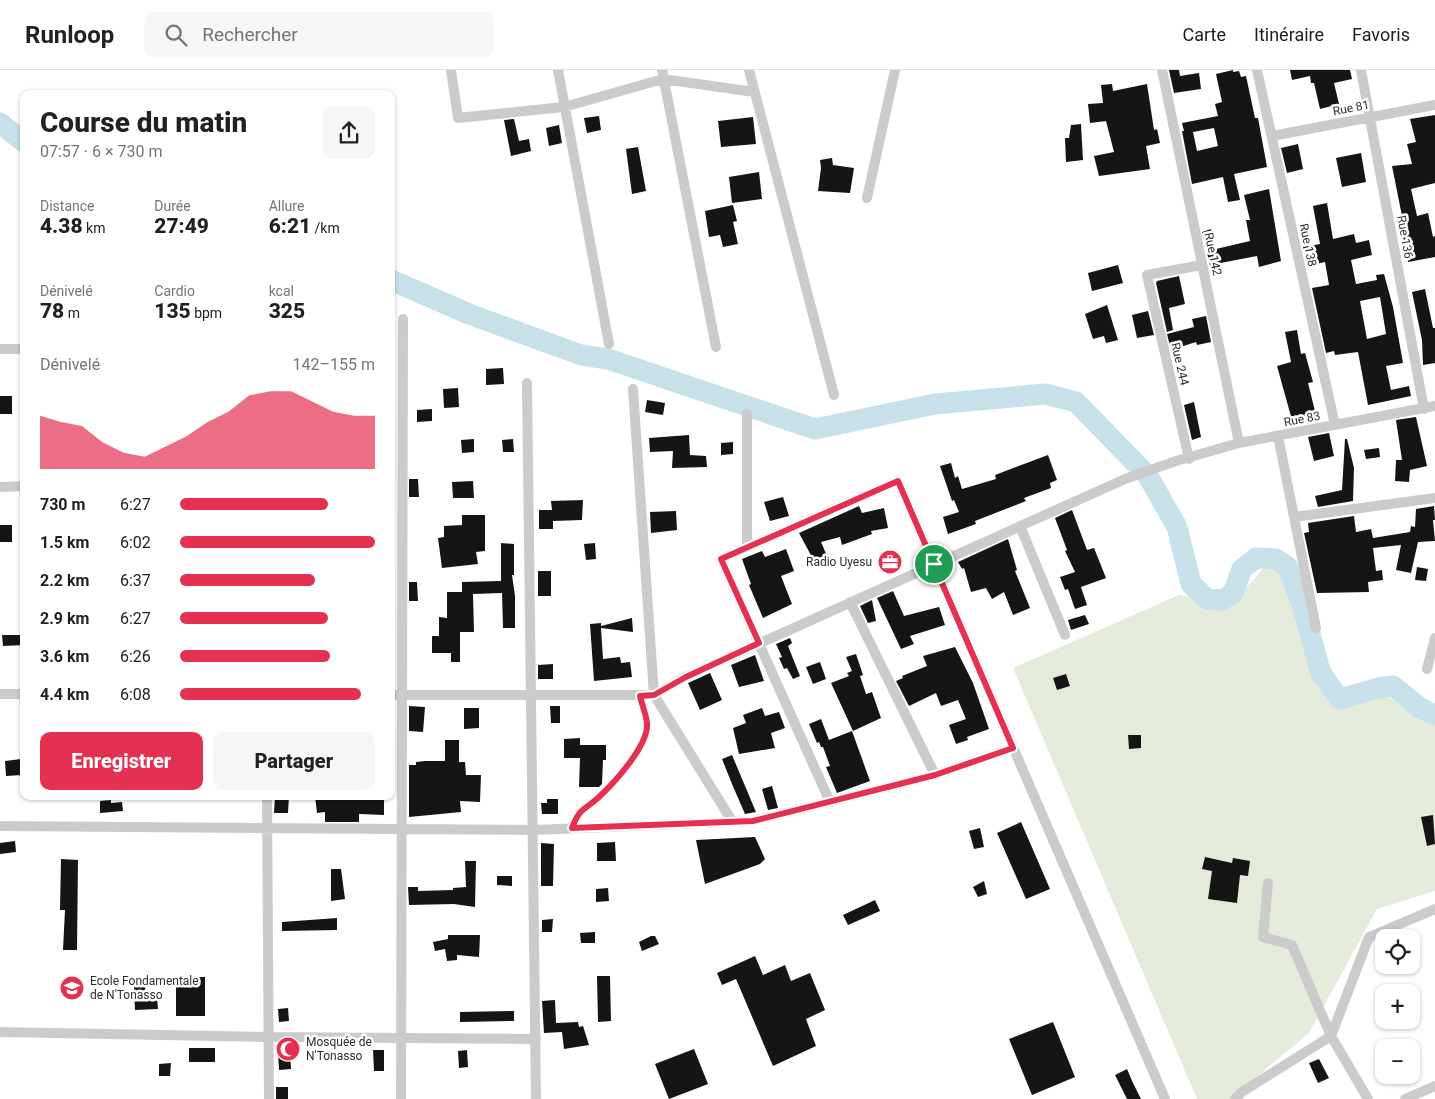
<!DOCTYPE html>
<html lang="fr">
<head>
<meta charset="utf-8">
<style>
  body { margin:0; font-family:Roboto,sans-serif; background:#f6f6f6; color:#202124; height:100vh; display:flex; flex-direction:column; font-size:19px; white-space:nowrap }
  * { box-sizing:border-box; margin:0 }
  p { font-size:16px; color:#757577 }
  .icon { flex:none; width:28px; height:28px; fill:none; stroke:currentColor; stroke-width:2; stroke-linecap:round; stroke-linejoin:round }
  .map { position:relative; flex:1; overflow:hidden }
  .drawer { position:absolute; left:20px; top:20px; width:375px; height:710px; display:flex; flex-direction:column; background:#fff; border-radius:10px; box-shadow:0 1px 4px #0004 }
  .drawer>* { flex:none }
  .buttons { position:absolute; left:1375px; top:859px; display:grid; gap:10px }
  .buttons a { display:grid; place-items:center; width:45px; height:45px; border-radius:10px; background:#fff; box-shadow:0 1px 4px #0004; font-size:25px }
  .pin { position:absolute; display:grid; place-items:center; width:42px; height:42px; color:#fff; margin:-21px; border:2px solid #fff; border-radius:50%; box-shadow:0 1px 5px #0007 }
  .round { display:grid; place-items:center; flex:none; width:52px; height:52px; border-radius:10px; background:#f6f6f6 }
  .summary { display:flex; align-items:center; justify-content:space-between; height:85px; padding:0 20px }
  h1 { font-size:28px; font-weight:800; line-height:38px }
  .metrics { display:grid; grid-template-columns:repeat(3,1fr); gap:8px; height:85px; padding:5px 20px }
  .metrics div { display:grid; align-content:center }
  .metrics b { font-size:21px; font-weight:800 }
  .metrics small { font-size:14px; font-weight:400 }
  .metrics p { font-size:14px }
  .chart { height:140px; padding:10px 20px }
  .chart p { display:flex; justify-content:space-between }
  .chart svg { width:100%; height:90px; margin-top:5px; fill:#e43152; opacity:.7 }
  .cta { display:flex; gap:10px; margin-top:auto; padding:10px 20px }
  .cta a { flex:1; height:58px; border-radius:10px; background:#e43152; color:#fff; font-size:20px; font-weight:800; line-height:58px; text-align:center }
  .cta a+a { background:#f6f6f6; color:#202124 }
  ul { padding:0 20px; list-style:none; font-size:16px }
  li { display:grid; grid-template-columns:80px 60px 1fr; align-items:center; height:38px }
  li i { height:12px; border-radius:6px; background:#e43152 }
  header { display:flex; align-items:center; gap:30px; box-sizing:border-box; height:70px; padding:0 25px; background:#fff; border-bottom:1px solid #e0e0e0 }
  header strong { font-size:24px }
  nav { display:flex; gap:28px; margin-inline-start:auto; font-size:18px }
  .search { width:350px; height:45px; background:#f6f6f6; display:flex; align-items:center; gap:12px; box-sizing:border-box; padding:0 18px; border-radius:10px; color:#757577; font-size:19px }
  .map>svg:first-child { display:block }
  .green { fill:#e5ebdb }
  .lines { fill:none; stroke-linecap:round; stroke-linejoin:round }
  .river { stroke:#c7e1eb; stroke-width:21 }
  .building { fill:#151515; fill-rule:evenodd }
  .street { stroke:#cbcbcb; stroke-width:10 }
  .route-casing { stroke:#fff; stroke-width:10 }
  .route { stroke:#e43152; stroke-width:6 }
  .labels { text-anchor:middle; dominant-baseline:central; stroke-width:5; stroke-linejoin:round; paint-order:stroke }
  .street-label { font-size:12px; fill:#2e2e2e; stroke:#fff }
  .poi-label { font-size:12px; fill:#2e2e2e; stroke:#fff; text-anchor:start }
</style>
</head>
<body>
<header>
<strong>Runloop</strong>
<div class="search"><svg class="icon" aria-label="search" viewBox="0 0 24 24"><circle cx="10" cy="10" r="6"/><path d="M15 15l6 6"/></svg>Rechercher</div>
<nav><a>Carte</a><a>Itinéraire</a><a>Favoris</a></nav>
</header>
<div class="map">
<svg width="1435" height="1029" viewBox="0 0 1435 1029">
  <rect width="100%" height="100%" fill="#fff"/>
  <!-- green -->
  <path class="green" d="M1263,499H1279L1341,617L1380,624L1435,650V821L1377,839L1309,963L1230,1029H1197L1013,598L1179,525L1232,534Z"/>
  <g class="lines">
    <!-- river -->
    <path class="river" d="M0,53L24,72
      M391,210L469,244L581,285L608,289L815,359L935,334L1045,324L1076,332L1148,406L1177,457L1191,514L1207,529L1222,530L1233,523L1242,499L1256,488L1276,489L1287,496L1301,531L1321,604L1340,629L1378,618L1393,616L1420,638L1435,645"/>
  </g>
  <!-- building -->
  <path class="building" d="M1169,0H1179L1180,6L1199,3L1201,19L1174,23Z
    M1233,0V2L1239,1L1241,7L1246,6L1255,48H1258L1267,97L1234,104L1240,130L1228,132L1223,107L1192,114L1182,61H1184L1182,53L1218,46L1215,34L1222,32L1216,4ZM1214,58L1218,76L1197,81L1193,62Z
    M1290,0H1350L1352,9L1334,13L1339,34L1320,39L1314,13H1311L1310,6L1292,10Z
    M1112,14L1113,21L1147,14L1154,60L1157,59L1160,73L1146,76L1150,99L1099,106L1094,86L1114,82L1106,51L1090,53L1088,34L1103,33L1101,15Z
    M1435,45V113L1411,119L1417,146L1428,143L1433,167L1435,166V187L1408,192L1400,152L1403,151L1392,96L1412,94L1407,74L1416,72L1410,49Z
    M599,46L601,60L587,63L584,48Z
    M753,47L756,74L721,77L718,51Z
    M514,49L519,71L529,69L531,81L511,86L504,50Z
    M1081,54L1083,90L1066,92L1065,68H1069L1071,55Z
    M559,55L562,73L549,76L546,58Z
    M1298,74L1303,99L1287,103L1281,78Z
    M638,77L646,121L632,124L626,79Z
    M1361,83L1366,112L1342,117L1336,88Z
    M832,88L833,95L854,98L850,123L818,121L821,98L820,90Z
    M759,102L762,129L732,133L729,107Z
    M1269,119L1281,191L1259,197L1257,186L1210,195L1202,162L1211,159L1216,179L1250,171L1246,150H1250L1244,125Z
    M1327,133L1333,169L1354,164L1356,173L1369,170L1372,185L1351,190L1356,214L1377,210L1376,205L1384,204L1393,237L1403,293L1386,296L1391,320L1409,316L1411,326L1368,335L1358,282L1335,285L1334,281L1326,283L1312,218L1329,215L1325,192L1307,196L1303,177L1320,174L1313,136ZM1380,227L1386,264L1367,269L1360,231Z
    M733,135L737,151L733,152L738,174L723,177L720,165L709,167L705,141Z
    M1118,195L1123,213L1092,221L1088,203Z
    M1179,206L1185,234L1169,238L1173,260L1167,262L1156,213L1157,211Z
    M1425,219L1433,258H1435V293L1423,295L1422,270L1412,222Z
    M1107,235L1118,270L1106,273L1104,266L1093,269L1085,244Z
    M1148,241L1154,265L1137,268L1132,245Z
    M1206,246L1211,272L1197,275L1196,272L1171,280L1167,264L1194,257L1192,249Z
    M1297,260L1301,284L1305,283L1313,312L1308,313L1316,345L1296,350H1292L1277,296L1291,292L1285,262Z
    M503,298L504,314L486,315V299Z
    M458,318L459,337L444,338L443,319Z
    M0,326H12V344H0Z
    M647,330L665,333L663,345L645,342Z
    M1194,332L1201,367L1192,370L1184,335Z
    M432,339V351L417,352V340Z
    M1416,347L1427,396L1410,400L1409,412L1395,411L1396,390H1402L1396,350Z
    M1329,363L1334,386L1314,391L1308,367Z
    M689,365L690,385L706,386L707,397L672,398L673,381L650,382L649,368Z
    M474,369V382L462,383L461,370Z
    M513,369L514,382H503L502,370Z
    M1345,369H1347L1354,398L1353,431L1318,437L1315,426L1342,420Z
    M733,372V384L721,385V373Z
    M1379,378L1380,387L1366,389L1364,380Z
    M1048,385L1057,410L1050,413L1051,418L1024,428L1026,431L975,451L976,454L948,464L943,447L959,442L954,430L952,431L940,396L951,393L955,408L958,406L962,419L996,409L995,405Z
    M409,409H418L419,427H409Z
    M473,411L474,428H453L452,412Z
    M783,427L789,446L770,451L764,432Z
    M583,430L582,450L553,451V459H539V440H552L551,431Z
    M859,436L862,443L884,438L888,458L871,461L872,464L842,475L840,467L821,472L827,486L814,491L799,463Z
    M1434,436L1435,450H1433L1435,471L1418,472L1411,503L1396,500L1401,475L1373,478L1376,501L1382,500L1383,510L1368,512L1369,522L1317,523L1304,463L1309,462L1308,453L1354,446L1356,462L1371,459L1373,468L1410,462L1411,456L1415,457L1416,439Z
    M1072,440L1087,480L1094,478L1106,508L1081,517L1087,535L1075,539L1068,519L1065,520L1060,507L1075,502L1065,481L1067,480L1055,448Z
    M676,441L677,460L651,463L650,442Z
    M462,445H485V481L476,482L478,494L442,498L438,468L444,467V456L462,455Z
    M0,455H12V472H0Z
    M1008,469L1017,500L1015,501L1030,538L1013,545L1004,522L992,529L986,518L971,522L964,498L962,499L958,492Z
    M501,473L514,474V505H512L515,526V558H503L502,523L473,524L474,562H460V592H451V583H432V566H439V547L447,548V522H462V512L501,511Z
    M595,473L596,489L586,490L584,474Z
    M786,479L794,501L781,506L792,534L763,548L749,515L751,514L742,489L762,481L765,487Z
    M1417,497L1428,499L1426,511L1415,510Z
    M538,501H551V526H538Z
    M409,512H417L418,531H409Z
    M893,521L904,546L939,537L945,555L910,566L914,574L901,579L877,528Z
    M872,530L876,551L868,553L860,536Z
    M1085,545L1089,554L1071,560L1068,550Z
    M632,548L633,562L601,558L603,589L620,587L621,593L630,592L632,607L594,611L590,554L601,553V556Z
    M2,565H24V575L3,576Z
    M790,568L792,573L788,576L800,606L793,609L787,598L784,599L779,588L782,587L776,574Z
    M955,577L973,613L989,659L967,667L968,670L956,674L949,655L966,649L958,630L941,636L936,623L909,636L896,611L903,608L902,606L927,596L923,586Z
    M856,584L863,605L860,606L866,624L872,622L881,648L853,661L831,613L849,606L847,603L852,601L846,587Z
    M755,585L764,611L739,617L731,595Z
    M820,592L826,609L813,614L806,597Z
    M553,594V609H538V595Z
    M710,603L722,630L700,640L688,613Z
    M1066,604L1070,616L1057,620L1053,608Z
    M409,636L425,637L423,662L409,661Z
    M550,636H560V653H551Z
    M464,638H479V658L464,659Z
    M762,638L765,646L779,642L785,658L771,663L775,678L739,684L733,658L746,653L743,645Z
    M821,649L829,670L852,661L870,711L837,723L826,697L830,696L823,677H821L819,672L817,673L809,654Z
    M1128,665H1141V678L1129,679Z
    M580,668V675H606V690H603L602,714L599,717H579L580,688H564V669Z
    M445,670H459V692H465L466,705H481L480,732L460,731L461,742L409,747V695H416V692L425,691H445Z
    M732,685L756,742L745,744L732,714L722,689Z
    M21,689L22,705L6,706L5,691Z
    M772,716L778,738L768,740L762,719Z
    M275,726H289L288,743H274Z
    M315,726H384V745L359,744V752H325V742L317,743Z
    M547,729H558V744H542L541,733H547Z
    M111,730V733L122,732L123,741L100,743V731Z
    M1433,745L1435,774L1427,776L1421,747Z
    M1021,752L1050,819L1026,829L997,763Z
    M980,758L984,777L974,779L969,761Z
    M755,767L765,789L760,794L705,814L696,770Z
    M15,771L16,782L0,784V773Z
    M615,772L616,791H597V773Z
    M541,773L554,774L553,816H541Z
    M1205,787L1232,793L1233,788L1250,791L1248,806L1240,805L1237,833L1208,829L1212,801L1202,799Z
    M61,789L78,790L77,880H63L65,840H60Z
    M465,791H476L475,837L454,834L409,835L408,817H418V821L453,820V818L466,817Z
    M331,799H341L345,829L331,831Z
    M497,806H512V816L497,815Z
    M984,811L987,824L978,827L973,817Z
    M608,818L609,831L596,832V819Z
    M875,830L880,841L848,855L843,845Z
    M337,848V860L282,861V852Z
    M553,849L552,862H542V850Z
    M595,862V873H581L580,863Z
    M448,865H480L479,887L457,885V890L447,891L445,879L435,881L433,872L448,869Z
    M651,866H655L659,874L642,881L639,872Z
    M755,886L763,905L785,895L791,911L810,903L825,940L806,949L816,976L773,996L736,909L722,915L717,903Z
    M597,906H610L611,951L598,952Z
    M176,907H205V946H176Z
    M145,916L146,927L157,926L158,939L135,940L134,917Z
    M555,930L556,953L578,952L579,957L583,956L589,975L564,979L562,962L544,963L542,931Z
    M288,938L289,951L279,952L278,939Z
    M514,941V951L460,952V942Z
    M1053,952L1075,1007L1032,1025L1009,969Z
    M189,978H215V992H189Z
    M694,979L708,1014L669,1029L655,994Z
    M373,980H384V1001H374Z
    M467,980L468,997L459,998L458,981Z
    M290,981L291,999L279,1000L278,982Z
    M1319,989L1329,1008L1318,1013L1309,993Z
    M171,993L170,1006H159V994Z
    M1127,999L1133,1013L1141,1029H1127L1115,1005Z
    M276,1017H288V1029H276Z"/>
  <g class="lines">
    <!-- street -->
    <path class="street" d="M451,0L458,48L564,37L663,9L754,22
      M558,0L609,274
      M662,0L716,277
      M749,0L834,325
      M1162,0L1239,373
      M1257,0L1335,355
      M1361,0L1424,339
      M1272,66L1435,35
      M867,128L895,0
      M0,279H24
      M527,313L536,1029
      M633,319L654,625L732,751
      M747,344V478
      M1278,366L1316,558
      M1189,389L1147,205L1202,195
      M0,417L24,416
      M1294,447L1435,428
      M1020,456L1065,565
      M850,532L935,705
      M1427,599L1435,568
      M0,624H24
      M391,625H654L685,607L1125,409L1176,391L1239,373L1435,336
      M267,726L269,1029
      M830,732L721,489L898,411L1165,1029
      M0,756L534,760L753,751L935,705L1013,678
      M572,758C580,737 584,741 599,727C614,713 649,675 647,653C646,644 642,635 640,626
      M1268,813L1263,867L1292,875L1331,966L1368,1029
      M0,962L268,967L536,969
      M401,1029L403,249
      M1235,1029L1242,1022L1331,966L1369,867L1435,839
      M1405,1029L1435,1016"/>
  </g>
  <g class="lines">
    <defs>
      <path id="route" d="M898,411L1013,678L935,705L753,751L572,758C580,737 584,741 599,727C614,713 649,675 647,653C646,644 642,635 640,626L654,625L686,607L759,573L721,489Z"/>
    </defs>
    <!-- route casing -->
    <use href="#route" class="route-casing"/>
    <!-- route -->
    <use href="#route" class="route"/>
  </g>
  <!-- icons -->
  <defs>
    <symbol id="office-disc" viewBox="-11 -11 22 22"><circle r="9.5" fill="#e43152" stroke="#fff"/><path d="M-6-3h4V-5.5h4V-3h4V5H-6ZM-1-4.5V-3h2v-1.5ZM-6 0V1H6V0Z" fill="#fff"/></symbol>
    <symbol id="school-disc" viewBox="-11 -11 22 22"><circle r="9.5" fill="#e43152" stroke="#fff"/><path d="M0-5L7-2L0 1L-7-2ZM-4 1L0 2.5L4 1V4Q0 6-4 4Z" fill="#fff"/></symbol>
    <symbol id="mosque-disc" viewBox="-11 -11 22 22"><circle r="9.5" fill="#e43152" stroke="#fff"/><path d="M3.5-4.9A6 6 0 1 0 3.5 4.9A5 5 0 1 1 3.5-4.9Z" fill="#fff"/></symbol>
  </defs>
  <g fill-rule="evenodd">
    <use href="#office-disc" x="876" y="478" width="28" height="28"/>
    <use href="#school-disc" x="58" y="904" width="28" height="28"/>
    <use href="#mosque-disc" x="274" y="965" width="28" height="28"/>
  </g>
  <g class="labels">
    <!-- street labels -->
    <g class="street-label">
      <text transform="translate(1351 38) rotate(-11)">Rue 81</text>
      <text transform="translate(1405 167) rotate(80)">Rue 136</text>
      <text transform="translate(1308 175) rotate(78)">Rue 138</text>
      <text transform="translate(1213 184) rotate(78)">Rue 142</text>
      <text transform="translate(1180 294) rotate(77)">Rue 244</text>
      <text transform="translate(1302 349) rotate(-11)">Rue 83</text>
    </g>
    <!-- poi labels -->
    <g class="poi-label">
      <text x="872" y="492" text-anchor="end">Radio Uyesu</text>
      <text x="90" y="911">Ecole Fondamentale<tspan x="90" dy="14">de N'Tonasso</tspan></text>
      <text x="306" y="972">Mosquée de<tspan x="306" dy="14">N'Tonasso</tspan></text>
    </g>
  </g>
</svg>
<div class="buttons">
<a><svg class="icon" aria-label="locate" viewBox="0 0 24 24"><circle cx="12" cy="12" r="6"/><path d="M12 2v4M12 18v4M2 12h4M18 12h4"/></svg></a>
<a>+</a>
<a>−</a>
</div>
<div class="pin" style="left:934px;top:494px;background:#1e9e55"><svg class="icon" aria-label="arrive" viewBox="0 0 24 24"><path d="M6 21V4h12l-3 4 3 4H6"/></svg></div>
<section class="drawer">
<div class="summary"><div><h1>Course du matin</h1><p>07:57 · 6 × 730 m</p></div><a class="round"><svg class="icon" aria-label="share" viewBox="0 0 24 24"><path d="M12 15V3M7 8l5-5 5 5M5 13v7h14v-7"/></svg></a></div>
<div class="metrics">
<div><p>Distance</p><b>4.38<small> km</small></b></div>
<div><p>Durée</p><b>27:49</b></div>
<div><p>Allure</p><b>6:21<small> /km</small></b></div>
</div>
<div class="metrics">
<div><p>Dénivelé</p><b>78<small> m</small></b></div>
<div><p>Cardio</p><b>135<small> bpm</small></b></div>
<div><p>kcal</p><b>325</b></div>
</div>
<div class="chart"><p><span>Dénivelé</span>142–155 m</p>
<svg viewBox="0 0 160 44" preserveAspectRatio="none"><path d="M0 44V18L10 21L20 23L30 31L40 36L50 38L60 33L70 28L80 21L90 16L100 8L110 6L120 6L130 11L140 16L150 18L160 18V44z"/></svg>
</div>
<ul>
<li><b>730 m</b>6:27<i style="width:76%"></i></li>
<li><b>1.5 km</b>6:02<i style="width:100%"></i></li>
<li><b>2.2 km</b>6:37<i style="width:69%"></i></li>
<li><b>2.9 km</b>6:27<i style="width:76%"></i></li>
<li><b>3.6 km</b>6:26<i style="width:77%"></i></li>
<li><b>4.4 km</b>6:08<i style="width:93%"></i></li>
</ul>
<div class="cta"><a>Enregistrer</a><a>Partager</a></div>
</section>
</div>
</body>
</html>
